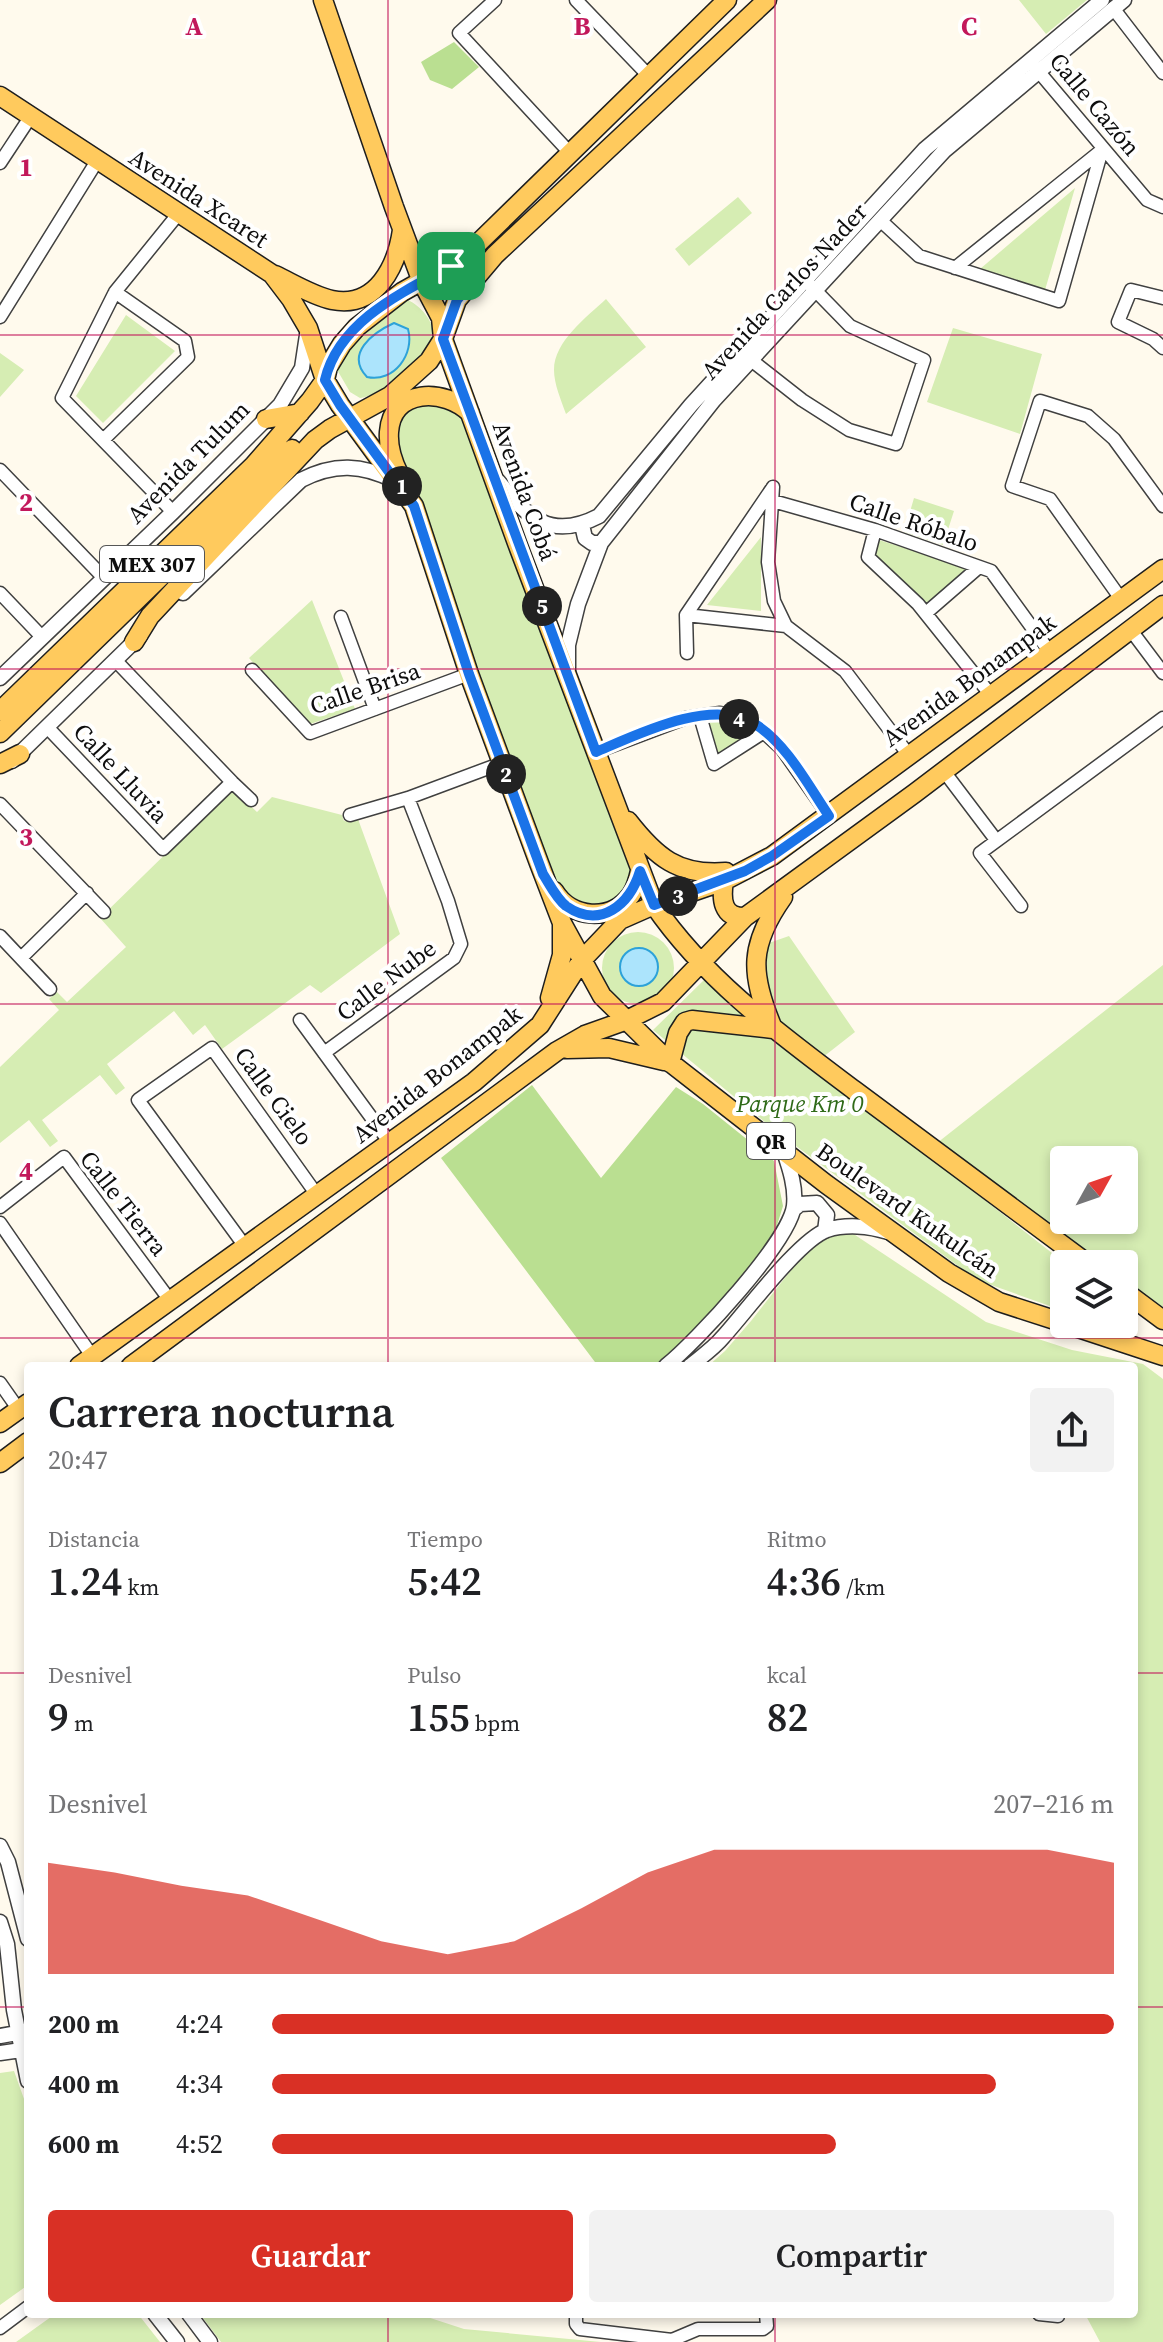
<!DOCTYPE html>
<html lang="es">
<head>
<meta charset="utf-8">
<style>
  body { margin:0; font-family:"Source Serif 4",serif; background:#f2f2f2; color:#202124; height:100vh; display:flex; flex-direction:column; font-size:30px; white-space:nowrap }
  * { box-sizing:border-box; margin:0 }
  p { font-size:26px; color:#757577 }
  .icon { flex:none; width:44px; height:44px; fill:none; stroke:currentColor; stroke-width:2; stroke-linecap:round; stroke-linejoin:round }
  .map { position:relative; flex:1; overflow:hidden }
  .details { position:absolute; left:24px; top:1362px; width:1114px; height:956px; display:flex; flex-direction:column; background:#fff; border-radius:8px; box-shadow:0 4px 12px #0003 }
  .details>* { flex:none }
  .needle { width:52px; rotate:50deg }
  .controls { position:absolute; left:1050px; top:1146px; display:grid; gap:16px }
  .controls a { display:grid; place-items:center; width:88px; height:88px; border-radius:8px; background:#fff; box-shadow:0 4px 12px #0003; font-size:40px }
  .pin { position:absolute; display:grid; place-items:center; width:68px; height:68px; color:#fff; margin:-34px; border-radius:16px; box-shadow:0 4px 12px #0006 }
  .km { position:absolute; width:40px; height:40px; margin:-20px; border-radius:50%; background:#222; color:#fff; font-size:22px; line-height:40px; text-align:center }
  .round { display:grid; place-items:center; flex:none; width:84px; height:84px; border-radius:8px; background:#f2f2f2 }
  .head { display:flex; align-items:center; justify-content:space-between; height:136px; padding:0 24px }
  h1 { font-size:44px; font-weight:600; line-height:60px }
  .stats { display:grid; grid-template-columns:repeat(3,1fr); gap:12px; height:136px; padding:8px 24px }
  .stats div { display:grid; align-content:center }
  .stats b { font-size:40px; font-weight:600 }
  .stats small { font-size:22px; font-weight:400 }
  .stats p { font-size:22px }
  .chart { height:224px; padding:16px 24px }
  .chart p { display:flex; justify-content:space-between }
  .chart svg { width:100%; height:144px; margin-top:8px; fill:#d93025; opacity:.7 }
  .action { display:flex; gap:16px; margin-top:auto; padding:16px 24px }
  .action a { flex:1; height:92px; border-radius:8px; background:#d93025; color:#fff; font-size:32px; font-weight:600; line-height:92px; text-align:center }
  .action a+a { background:#f2f2f2; color:#202124 }
  ul { padding:0 24px; list-style:none; font-size:26px }
  li { display:grid; grid-template-columns:128px 96px 1fr; align-items:center; height:60px }
  li i { height:20px; border-radius:10px; background:#d93025 }
  .map>svg:first-child { display:block }
  .green { fill:#d6edb3; fill-rule:evenodd }
  .forest { fill:#badf91 }
  .water { fill:#ace4fc; stroke:#2da2d9; stroke-width:2 }
  .lines { fill:none; stroke-linecap:round; stroke-linejoin:round }
  .minor-casing { stroke:#404040; stroke-width:15 }
  .tertiary-casing { stroke:#404040; stroke-width:17 }
  .primary-casing { stroke:#1e1e1e; stroke-width:21 }
  .minor { stroke:#fff; stroke-width:12 }
  .tertiary { stroke:#fff; stroke-width:14 }
  .primary { stroke:#ffca5d; stroke-width:18 }
  .route-casing { stroke:#fff; stroke-width:16 }
  .route { stroke:#1a73e8; stroke-width:10 }
  .grid { fill:none; stroke:#c2185b; stroke-width:2; stroke-opacity:0.55 }
  .labels { text-anchor:middle; dominant-baseline:central; stroke-width:8; stroke-linejoin:round; paint-order:stroke }
  .shield { fill:#fff; stroke:#565656; stroke-width:2 }
  .shield-label { font-size:22px; font-weight:bold; fill:#0d0d0d }
  .street-label { font-size:24px; fill:#0d0d0d; stroke:#fff }
  .park-label { font-size:24px; font-style:italic; fill:#2f6a18; stroke:#fff }
  .grid-label { font-size:26px; text-anchor:middle; font-weight:bold; fill:#c2185b; stroke:#fff; stroke-width:8; stroke-linejoin:round; paint-order:stroke }
</style>
</head>
<body>
<div class="map">
<svg width="1163" height="2342" viewBox="0 0 1163 2342">
  <rect width="100%" height="100%" fill="#fffaed"/>
  <!-- green -->
  <path class="green" d="M1019,0H1087L1046,34Z
    M1075,188L1045,290L980,269Z
    M738,197L752,213L689,266L675,249Z
    M606,299L646,347L566,414C561,400 554,384 554,370C554,341 587,317 606,299Z
    M408,300C420,306 433,319 433,334C433,355 381,396 360,398L350,392L336,368C352,340 377,312 408,300Z
    M126,315L175,351L103,423L76,396Z
    M953,328L1042,354L1020,434L927,402Z
    M0,353L24,370L0,397Z
    M439,399L465,415L632,869L625,897L606,910L562,902L395,449L398,420L404,411Z
    M914,498L954,511L943,545L904,532Z
    M761,537V611L707,605Z
    M879,540L972,569L926,609L873,558Z
    M312,600L355,709L307,725L249,658Z
    M720,715L760,731L716,760L706,719Z
    M232,789L257,812L272,797L342,815L344,821L358,819L400,934L321,993L310,985L222,1049L205,1025L193,1035L174,1011L107,1064L125,1088L116,1095L100,1075L42,1120L58,1141L50,1147L29,1120L0,1143V1067L59,1010L49,999L57,992L67,1002L126,947L100,918Z
    M602 968a36 36 0 1 1 72 0a36 36 0 1 1-72 0Z
    M789,936L855,1032L818,1061L781,1021L768,990L766,944Z
    M1163,965V1307L1124,1279V1264H1103L937,1143ZM1064,1160H1124V1220H1064Z
    M704,980L1066,1264L1064,1311L977,1280L777,1132L653,1030Z
    M843,1227L986,1322L1072,1350L1143,1364L1163,1379V2342H1100L1085,2314H1134V1366H708L725,1351L751,1321L817,1237Z
    M14,2071L28,2110V2285L0,2305V2073Z
    M55,2314H138L160,2342H16Z
    M200,2314H418L464,2329L601,2342H221Z"/>
  <!-- forest -->
  <path class="forest" d="M454,42L479,67L452,89L430,80L421,62Z
    M532,1085L601,1178L676,1087L703,1104L774,1161L783,1206L774,1235L707,1325L656,1366H598L441,1158Z"/>
  <!-- water -->
  <path class="water" d="M394,323L408,329C415,354 394,383 367,377C345,354 372,333 394,323Z
    M620 967a19 19 0 1 1 38 0a19 19 0 1 1-38 0Z"/>
  <g class="lines">
    <defs>
      <path id="minor" d="M495,0L459,33L570,153
        M576,0L648,75
        M1113,8L1163,73
        M1034,66L1147,200L1163,207
        M0,163L31,116
        M880,220L919,256L1059,301L1102,150
        M955,268L1102,150
        M1163,298L1131,290L1118,322L1153,339L1163,348
        M0,317L97,161
        M751,360L802,400L849,430L896,444L924,360L850,326L810,285
        M103,440L188,357L185,341L115,292
        M0,470L104,578
        M773,487L768,562L774,601L786,626L845,671L908,754
        M773,501L875,530L991,571L1049,651
        M173,512L62,398L115,292L179,213
        M875,530L868,557L918,604L990,694
        M0,593L42,637
        M1121,599L1050,499L1012,486L1040,401L1088,416L1114,439L1163,506
        M926,613L979,567
        M686,615L786,626
        M341,617L375,709
        M1130,629L1163,673
        M687,653L686,615L773,487
        M252,670L310,733L469,674
        M700,716L714,764L764,732
        M48,728L163,849L232,782L116,661
        M596,752L686,718L720,713L754,723L782,749L829,816
        M943,770L996,840
        M232,782L251,800
        M0,804L104,912
        M350,815L408,798L502,763
        M1021,906L980,853L1163,718
        M0,936L50,989
        M21,958L87,893
        M300,1020L390,1143
        M324,1053L454,958L461,944L448,901L408,798
        M0,1207L64,1157L169,1299
        M0,1223L92,1356
        M244,1245L138,1100L212,1048L317,1195
        M0,1383L19,1410
        M576,2314V2324L580,2329L672,2340L698,2329H763L767,2326L766,2314
        M1039,2314L1058,2316
        M0,2328L28,2307"/>
      <path id="tertiary" d="M498,481C528,518 551,541 599,516L691,405L925,149L1102,0
        M582,525L585,538L592,543H601
        M183,593L301,480C334,463 362,464 395,481
        M568,670V645L578,604L601,543L714,400L944,151L1124,0
        M0,678L173,512L280,405L302,368L307,335
        M12,761L140,636
        M794,1209L800,1204L817,1203L827,1215L825,1231
        M666,1366C696,1342 789,1242 794,1206C796,1188 790,1169 784,1152
        M690,1366C701,1357 714,1348 723,1337C745,1313 799,1240 827,1230C846,1224 869,1226 888,1232
        M0,1846L8,1862L28,1939
        M0,1922L7,1944L14,2010L28,2081
        M0,2036L28,2031
        M0,2053L28,2049
        M155,2314L177,2342
        M189,2314L210,2342"/>
      <path id="primary" d="M323,0L394,207L422,282L441,318L443,339L517,543L654,905C706,981 781,1035 854,1090C932,1148 1010,1206 1088,1264
        M0,96L272,274L291,299L308,328L325,380L340,405L414,506L469,674L539,863L562,923L602,996L667,1060L826,1184L949,1273L999,1302L1064,1323
        M275,275C292,283 313,296 332,300C377,309 397,265 402,230
        M266,419L300,413
        M399,474C393,462 388,446 389,432C392,388 445,388 470,413
        M134,642L150,616L315,440L330,429L390,396L429,361L443,339L457,300L495,255L767,0
        M0,711L254,465L310,401L325,380L328,367L342,344L357,327L402,292L464,257L727,0
        M0,733L292,449
        M0,764L20,754
        M628,821C656,857 678,876 726,872
        M724,881C721,899 722,918 745,917
        M554,891C571,919 611,922 631,895C636,888 638,880 640,871
        M550,998L562,955V925
        M772,1026C750,973 749,945 783,897
        M567,1049L609,1048L664,1061
        M670,1063L678,1033L685,1022L692,1020L773,1029
        M1124,1291L1163,1320
        M1066,1324L1163,1356
        M79,1366L474,1082L540,1025L581,961L620,920L654,905L724,881L772,856L1163,569
        M131,1366L557,1051L585,1035L627,1020L663,1002L745,917L915,793L1163,605
        M0,1423L28,1403
        M0,1463L28,1442"/>
    </defs>
    <!-- minor casing -->
    <use href="#minor" class="minor-casing"/>
    <!-- tertiary casing -->
    <use href="#tertiary" class="tertiary-casing"/>
    <!-- primary casing -->
    <use href="#primary" class="primary-casing"/>
    <!-- minor -->
    <use href="#minor" class="minor"/>
    <!-- tertiary -->
    <use href="#tertiary" class="tertiary"/>
    <!-- primary -->
    <use href="#primary" class="primary"/>
  </g>
  <g class="lines">
    <defs>
      <path id="route" d="M451,266L455,281L466,289L457,300L443,339L596,752C638,734 712,697 755,724C787,744 808,785 829,816L772,856L745,871L654,905L640,871C630,904 601,930 566,906C556,898 550,885 543,874L469,674L414,506L340,405L325,380C339,321 403,292 451,266Z"/>
    </defs>
    <!-- route casing -->
    <use href="#route" class="route-casing"/>
    <!-- route -->
    <use href="#route" class="route"/>
  </g>
  <!-- grid -->
  <path class="grid" d="M388,0V1366M775,0V1366M0,335H1163M0,669H1163M0,1004H1163M0,1338H1163M0,1673H28M1134,1673H1163M0,2007H28M1134,2007H1163M388,2314V2342M775,2314V2342"/>
  <g class="labels">
    <!-- shield labels -->
    <g class="shield">
      <rect x="100" y="546" width="104" height="36" rx="6"/>
      <rect x="747" y="1123" width="48" height="36" rx="6"/>
    </g>
    <g class="shield-label">
      <text x="152" y="564">MEX 307</text>
      <text x="771" y="1141">QR</text>
    </g>
    <!-- street labels -->
    <g class="street-label">
      <text transform="translate(1095 104) rotate(50)">Calle Cazón</text>
      <text transform="translate(199 198) rotate(33)">Avenida Xcaret</text>
      <text transform="translate(784 291) rotate(-47)">Avenida Carlos Nader</text>
      <text transform="translate(188 462) rotate(-45)">Avenida Tulum</text>
      <text transform="translate(525 491) rotate(70)">Avenida Cobá</text>
      <text transform="translate(914 522) rotate(19)">Calle Róbalo</text>
      <text transform="translate(969 680) rotate(-36)">Avenida Bonampak</text>
      <text transform="translate(365 688) rotate(-19)">Calle Brisa</text>
      <text transform="translate(121 773) rotate(47)">Calle Lluvia</text>
      <text transform="translate(386 980) rotate(-37)">Calle Nube</text>
      <text transform="translate(437 1074) rotate(-38)">Avenida Bonampak</text>
      <text transform="translate(274 1096) rotate(54)">Calle Cielo</text>
      <text transform="translate(124 1203) rotate(52)">Calle Tierra</text>
      <text transform="translate(908 1210) rotate(35)">Boulevard Kukulcán</text>
    </g>
    <!-- park labels -->
    <g class="park-label">
      <text x="800" y="1103">Parque Km 0</text>
    </g>
  </g>
  <g class="grid-label">
    <text x="194" y="35">A</text>
    <text x="582" y="35">B</text>
    <text x="969" y="35">C</text>
    <text x="26" y="176">1</text>
    <text x="26" y="511">2</text>
    <text x="26" y="846">3</text>
    <text x="26" y="1180">4</text>
  </g>
</svg>
<div class="controls">
<a><svg class="needle" viewBox="-14 -14 28 28"><path d="M0-13l5 13h-10z" fill="#e53935"/><path d="M0 13l5-13h-10z" fill="#757577"/></svg></a>
<a><svg class="icon" aria-label="layers" viewBox="0 0 24 24"><path d="M12 4l9 5-9 5-9-5zM3 14l9 5 9-5"/></svg></a>
</div>
<div class="pin" style="left:451px;top:266px;background:#1e9e55"><svg class="icon" aria-label="arrive" viewBox="0 0 24 24"><path d="M6 21V4h12l-3 4 3 4H6"/></svg></div>
<b class="km" style="left:402px;top:486px">1</b>
<b class="km" style="left:506px;top:774px">2</b>
<b class="km" style="left:678px;top:896px">3</b>
<b class="km" style="left:739px;top:719px">4</b>
<b class="km" style="left:542px;top:606px">5</b>
<section class="details">
<div class="head"><div><h1>Carrera nocturna</h1><p>20:47</p></div><a class="round"><svg class="icon" aria-label="share" viewBox="0 0 24 24"><path d="M12 15V3M7 8l5-5 5 5M5 13v7h14v-7"/></svg></a></div>
<div class="stats">
<div><p>Distancia</p><b>1.24<small> km</small></b></div>
<div><p>Tiempo</p><b>5:42</b></div>
<div><p>Ritmo</p><b>4:36<small> /km</small></b></div>
</div>
<div class="stats">
<div><p>Desnivel</p><b>9<small> m</small></b></div>
<div><p>Pulso</p><b>155<small> bpm</small></b></div>
<div><p>kcal</p><b>82</b></div>
</div>
<div class="chart"><p><span>Desnivel</span>207–216 m</p>
<svg viewBox="0 0 160 44" preserveAspectRatio="none"><path d="M0 44V10L10 13L20 17L30 20L40 27L50 34L60 38L70 34L80 24L90 13L100 6L110 6L120 6L130 6L140 6L150 6L160 10V44z"/></svg>
</div>
<ul>
<li><b>200 m</b>4:24<i style="width:100%"></i></li>
<li><b>400 m</b>4:34<i style="width:86%"></i></li>
<li><b>600 m</b>4:52<i style="width:67%"></i></li>
</ul>
<div class="action"><a>Guardar</a><a>Compartir</a></div>
</section>
</div>
</body>
</html>
